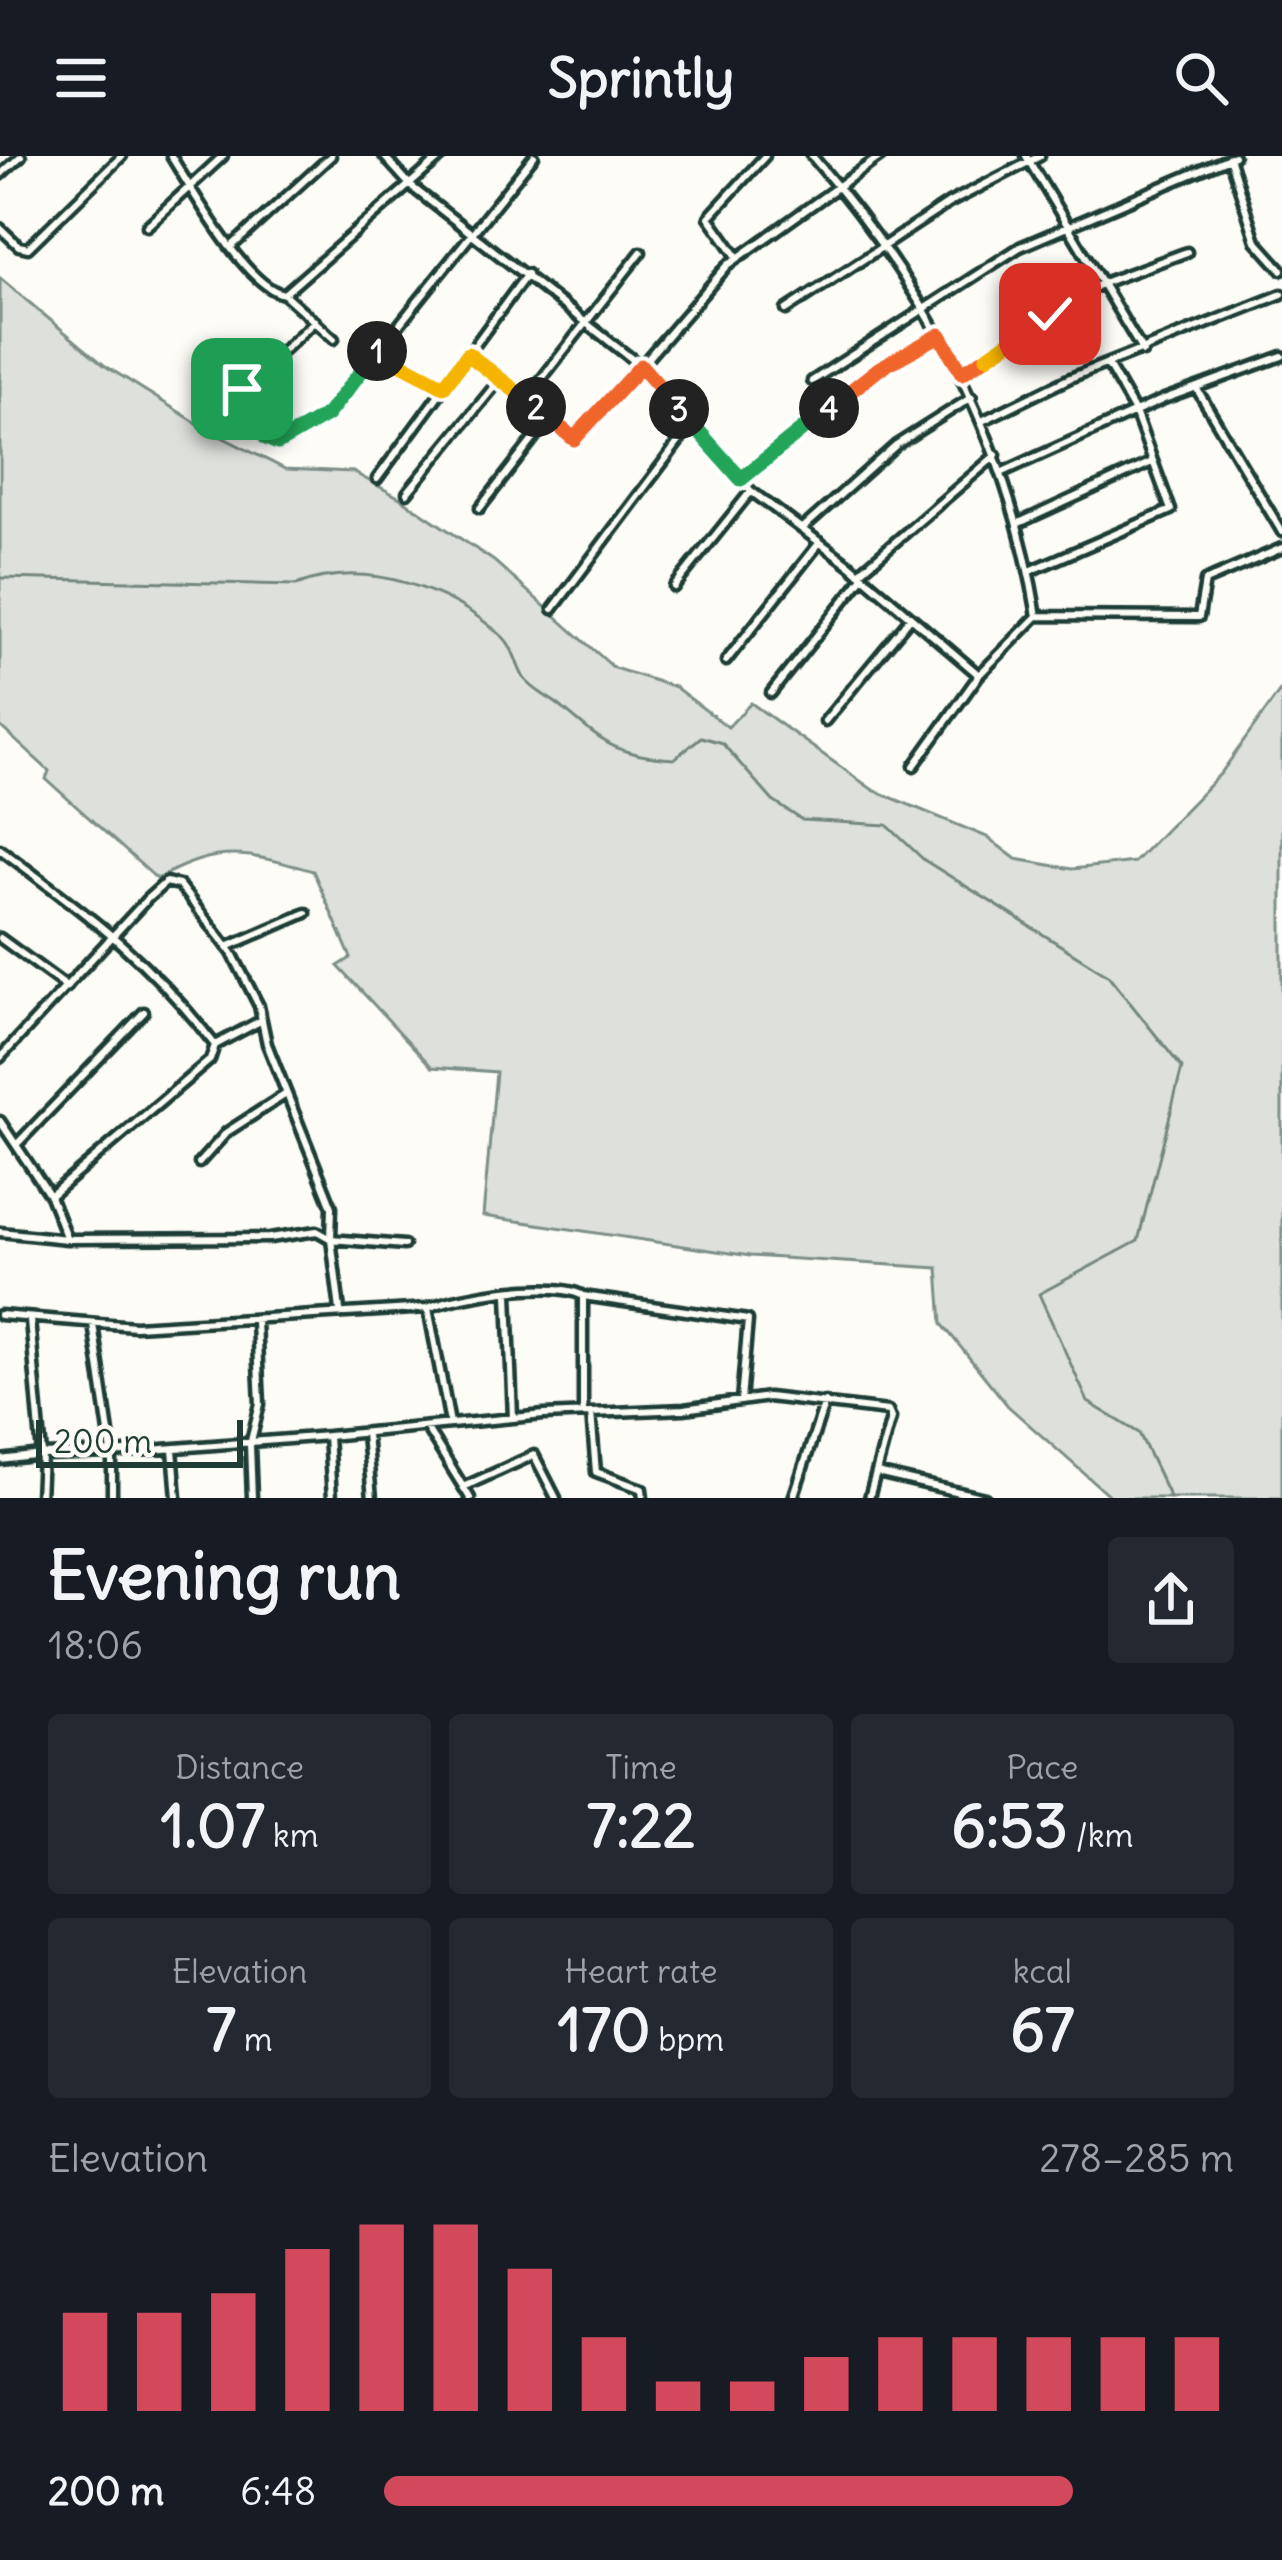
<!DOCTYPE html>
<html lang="en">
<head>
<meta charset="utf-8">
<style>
  body { margin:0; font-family:Delius,sans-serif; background:#242831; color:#f1f3f6; height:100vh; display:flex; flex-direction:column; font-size:45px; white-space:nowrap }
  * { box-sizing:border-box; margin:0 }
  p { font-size:39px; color:#9ea1a6 }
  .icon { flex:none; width:66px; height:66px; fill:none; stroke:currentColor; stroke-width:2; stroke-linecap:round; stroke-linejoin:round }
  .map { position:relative; height:1342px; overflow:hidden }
  .drawer { display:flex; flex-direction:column; background:#171b24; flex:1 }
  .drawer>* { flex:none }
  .scale { position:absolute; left:36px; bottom:30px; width:207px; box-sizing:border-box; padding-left:12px; border:6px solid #1f3d34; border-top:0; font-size:33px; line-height:42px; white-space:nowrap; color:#1f3d34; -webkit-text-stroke:9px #fdfcf7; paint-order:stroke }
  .pin { position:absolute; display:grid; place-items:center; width:102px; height:102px; color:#fff; margin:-51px; border-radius:24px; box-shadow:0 6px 18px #0006 }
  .km { position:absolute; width:60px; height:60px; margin:-30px; border-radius:50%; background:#222; color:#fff; font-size:33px; line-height:60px; text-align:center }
  .round { display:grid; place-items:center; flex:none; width:126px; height:126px; border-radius:12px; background:#242831 }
  .overview { display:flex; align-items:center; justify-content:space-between; height:204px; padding:0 48px }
  h1 { font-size:66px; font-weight:800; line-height:90px }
  .metrics { display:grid; grid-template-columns:repeat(3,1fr); gap:18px; height:204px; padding:12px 48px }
  .metrics div { display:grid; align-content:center; border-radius:12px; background:#242831; text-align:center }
  .metrics b { font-size:60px; font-weight:800 }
  .metrics small { font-size:33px; font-weight:400 }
  .metrics p { font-size:33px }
  .chart { height:336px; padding:24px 48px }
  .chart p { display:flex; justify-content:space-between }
  .chart svg { width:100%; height:216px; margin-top:12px; stroke:#d1495b; stroke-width:6 }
  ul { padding:0 48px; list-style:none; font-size:39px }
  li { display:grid; grid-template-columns:192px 144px 1fr; align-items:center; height:90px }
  li i { height:30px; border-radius:15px; background:#d1495b }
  header { display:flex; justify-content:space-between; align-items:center; height:156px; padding:0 48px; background:#171b24; font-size:54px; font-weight:800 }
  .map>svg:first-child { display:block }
  .green { fill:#dde0db; stroke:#7e8e88; stroke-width:3 }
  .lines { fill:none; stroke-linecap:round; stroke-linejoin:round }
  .stream { stroke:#75877f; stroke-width:3 }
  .minor-casing { stroke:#1f3d34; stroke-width:15 }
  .minor { stroke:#fdfcf7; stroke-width:6 }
  .split-1-casing { stroke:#fff; stroke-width:24 }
  .split-2-casing { stroke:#fff; stroke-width:24 }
  .split-3-casing { stroke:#fff; stroke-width:24 }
  .split-4-casing { stroke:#fff; stroke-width:24 }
  .split-5-casing { stroke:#fff; stroke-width:24 }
  .split-6-casing { stroke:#fff; stroke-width:24 }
  .split-1 { stroke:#22a559; stroke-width:15 }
  .split-2 { stroke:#f5b400; stroke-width:15 }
  .split-3 { stroke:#f0652b; stroke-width:15 }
  .split-4 { stroke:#22a559; stroke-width:15 }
  .split-5 { stroke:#f0652b; stroke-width:15 }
  .split-6 { stroke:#f5b400; stroke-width:15 }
</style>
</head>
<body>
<header><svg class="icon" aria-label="menu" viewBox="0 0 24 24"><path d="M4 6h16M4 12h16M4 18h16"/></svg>Sprintly<svg class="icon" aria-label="search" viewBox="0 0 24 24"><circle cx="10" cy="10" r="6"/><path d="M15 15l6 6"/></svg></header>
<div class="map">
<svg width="1282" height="1342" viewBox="0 0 1282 1342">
  <rect width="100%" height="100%" fill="#fdfcf7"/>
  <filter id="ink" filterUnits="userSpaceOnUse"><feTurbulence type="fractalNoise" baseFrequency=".00833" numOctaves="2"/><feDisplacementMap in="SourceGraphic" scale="24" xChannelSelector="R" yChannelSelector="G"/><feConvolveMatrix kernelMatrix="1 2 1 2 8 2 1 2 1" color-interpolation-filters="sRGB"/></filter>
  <g filter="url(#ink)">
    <!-- green -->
    <path class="green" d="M0,122L104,209L208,274L285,313L353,316L400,342L494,405L614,512L675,531L728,571L751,547L873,634L987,681L1016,703L1072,713L1134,706L1221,617L1282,532V1342H1112L1008,1250L942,1168L938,1112L750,1100L483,1060L496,916L432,911L338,810L351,802L313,715C249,697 218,688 157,723L46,623L49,615L0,570Z"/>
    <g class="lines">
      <!-- stream -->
      <path class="stream" d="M0,422L296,429C366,402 450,433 503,481C514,491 516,509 524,522C532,534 549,541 560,550C604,587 614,599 674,603L701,581L722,587L773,645L802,664L887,669L924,704L1108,819L1182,912L1138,1085L1039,1138L1088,1246L1139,1277L1170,1342"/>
      <defs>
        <path id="minor" d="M171,0C192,34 246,131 284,138L442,0
          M384,0L412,31L641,210L728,109L881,0
          M812,0C928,134 1008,284 1037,460
          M1026,0L1143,196
          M1229,1L1256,85L1282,114
          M0,19L21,0
          M147,70L223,0
          M0,72L19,90L28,92L122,0
          M231,91L331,0
          M738,102L709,61L765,0
          M284,138L334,183
          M786,154L949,47L1040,0
          M380,192L443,230
          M468,198L574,283L641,210L751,335L850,409L979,519
          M962,217L1100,128L1187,96
          M812,225L1020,91L1234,0
          M242,233L270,286L289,282L327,259L534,0
          M1198,235L1282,376
          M526,243L641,96
          M984,264L1070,222L1282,138
          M205,266L315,165
          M1003,316L1164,243L1282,200
          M377,323L527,118
          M741,323L880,212L940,179
          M407,337L502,221
          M480,352L549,263
          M1019,367L1152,306
          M803,372L896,289L972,241
          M1030,415L1171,354L1135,256L1108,209
          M859,417L996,299
          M674,431L751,335
          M553,453L692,268
          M726,505L820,386
          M771,537L863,421
          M825,565L911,461
          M914,610L979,519L1037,460L1199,461L1205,425L1282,392
          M0,693C87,758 148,802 215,889L210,904L50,1040
          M0,782L67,831
          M227,791L306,757
          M215,889L262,864
          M0,902L147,743L166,726L179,729L232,797L259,850L267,888L332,1051L331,1083L404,1089
          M0,965L50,1040L67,1083
          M18,987L144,856
          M199,1007L227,976L286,938
          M0,1076L67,1083L270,1082L317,1075L331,1083L340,1154
          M508,1138L513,1262
          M583,1140L748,1164L741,1245
          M428,1152C458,1139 555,1123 583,1140V1257
          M0,1159L135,1170L428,1152L450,1267
          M30,1164L42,1299L112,1297L93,1168
          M591,1257L596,1316L642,1333L643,1342
          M426,1271L470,1342
          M366,1278L372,1342
          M173,1293L177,1342
          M0,1304L42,1299L40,1342
          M877,1317L985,1342
          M463,1331L534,1299L556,1342
          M112,1342V1297L328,1280
          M252,1342L250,1289L260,1248L256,1166
          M332,1342L328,1280L544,1259L684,1253L768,1241L888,1255L891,1262L869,1342
          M793,1342L825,1246"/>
      </defs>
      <!-- minor casing -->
      <use href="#minor" class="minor-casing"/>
      <!-- minor -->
      <use href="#minor" class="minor"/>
    </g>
  </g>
  <g class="lines" filter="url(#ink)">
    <defs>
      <path id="split-1" d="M242,233L266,282L278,287L327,259L377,195"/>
      <path id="split-2" d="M377,195L444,230L468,198L536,251"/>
      <path id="split-3" d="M536,251L574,283L641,210L679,253"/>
      <path id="split-4" d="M679,253L741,323L829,252"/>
      <path id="split-5" d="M829,252L880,212L940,179L962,217L987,201"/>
      <path id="split-6" d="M987,201L1050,158"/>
    </defs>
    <!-- split-1 casing -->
    <use href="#split-1" class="split-1-casing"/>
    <!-- split-2 casing -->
    <use href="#split-2" class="split-2-casing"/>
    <!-- split-3 casing -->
    <use href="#split-3" class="split-3-casing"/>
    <!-- split-4 casing -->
    <use href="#split-4" class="split-4-casing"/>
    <!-- split-5 casing -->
    <use href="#split-5" class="split-5-casing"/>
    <!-- split-6 casing -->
    <use href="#split-6" class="split-6-casing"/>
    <!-- split-1 -->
    <use href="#split-1" class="split-1"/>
    <!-- split-2 -->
    <use href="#split-2" class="split-2"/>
    <!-- split-3 -->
    <use href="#split-3" class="split-3"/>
    <!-- split-4 -->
    <use href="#split-4" class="split-4"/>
    <!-- split-5 -->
    <use href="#split-5" class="split-5"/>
    <!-- split-6 -->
    <use href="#split-6" class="split-6"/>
  </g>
</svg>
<div class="scale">200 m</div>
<div class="pin" style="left:242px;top:233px;background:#1e9e55"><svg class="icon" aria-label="arrive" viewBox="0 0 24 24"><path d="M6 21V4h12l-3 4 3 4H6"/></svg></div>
<div class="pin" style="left:1050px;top:158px;background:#d93025"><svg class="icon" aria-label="check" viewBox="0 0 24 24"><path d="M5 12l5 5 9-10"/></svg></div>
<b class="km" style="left:377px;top:195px">1</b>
<b class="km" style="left:536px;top:251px">2</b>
<b class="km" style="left:679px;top:253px">3</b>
<b class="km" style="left:829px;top:252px">4</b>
</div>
<section class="drawer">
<div class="overview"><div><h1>Evening run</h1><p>18:06</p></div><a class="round"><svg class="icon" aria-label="share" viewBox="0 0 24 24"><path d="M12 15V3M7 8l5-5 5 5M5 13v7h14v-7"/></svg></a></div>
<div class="metrics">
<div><p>Distance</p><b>1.07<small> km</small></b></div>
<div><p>Time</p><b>7:22</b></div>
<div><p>Pace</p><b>6:53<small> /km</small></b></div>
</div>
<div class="metrics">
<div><p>Elevation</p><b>7<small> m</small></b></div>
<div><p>Heart rate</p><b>170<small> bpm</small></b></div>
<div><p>kcal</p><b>67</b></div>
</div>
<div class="chart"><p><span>Elevation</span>278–285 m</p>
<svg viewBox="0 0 160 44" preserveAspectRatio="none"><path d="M5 44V24M15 44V24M25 44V20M35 44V11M45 44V6M55 44V6M65 44V15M75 44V29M85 44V38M95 44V38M105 44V33M115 44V29M125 44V29M135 44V29M145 44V29M155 44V29"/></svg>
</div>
<ul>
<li><b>200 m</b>6:48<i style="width:81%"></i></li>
</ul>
</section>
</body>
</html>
